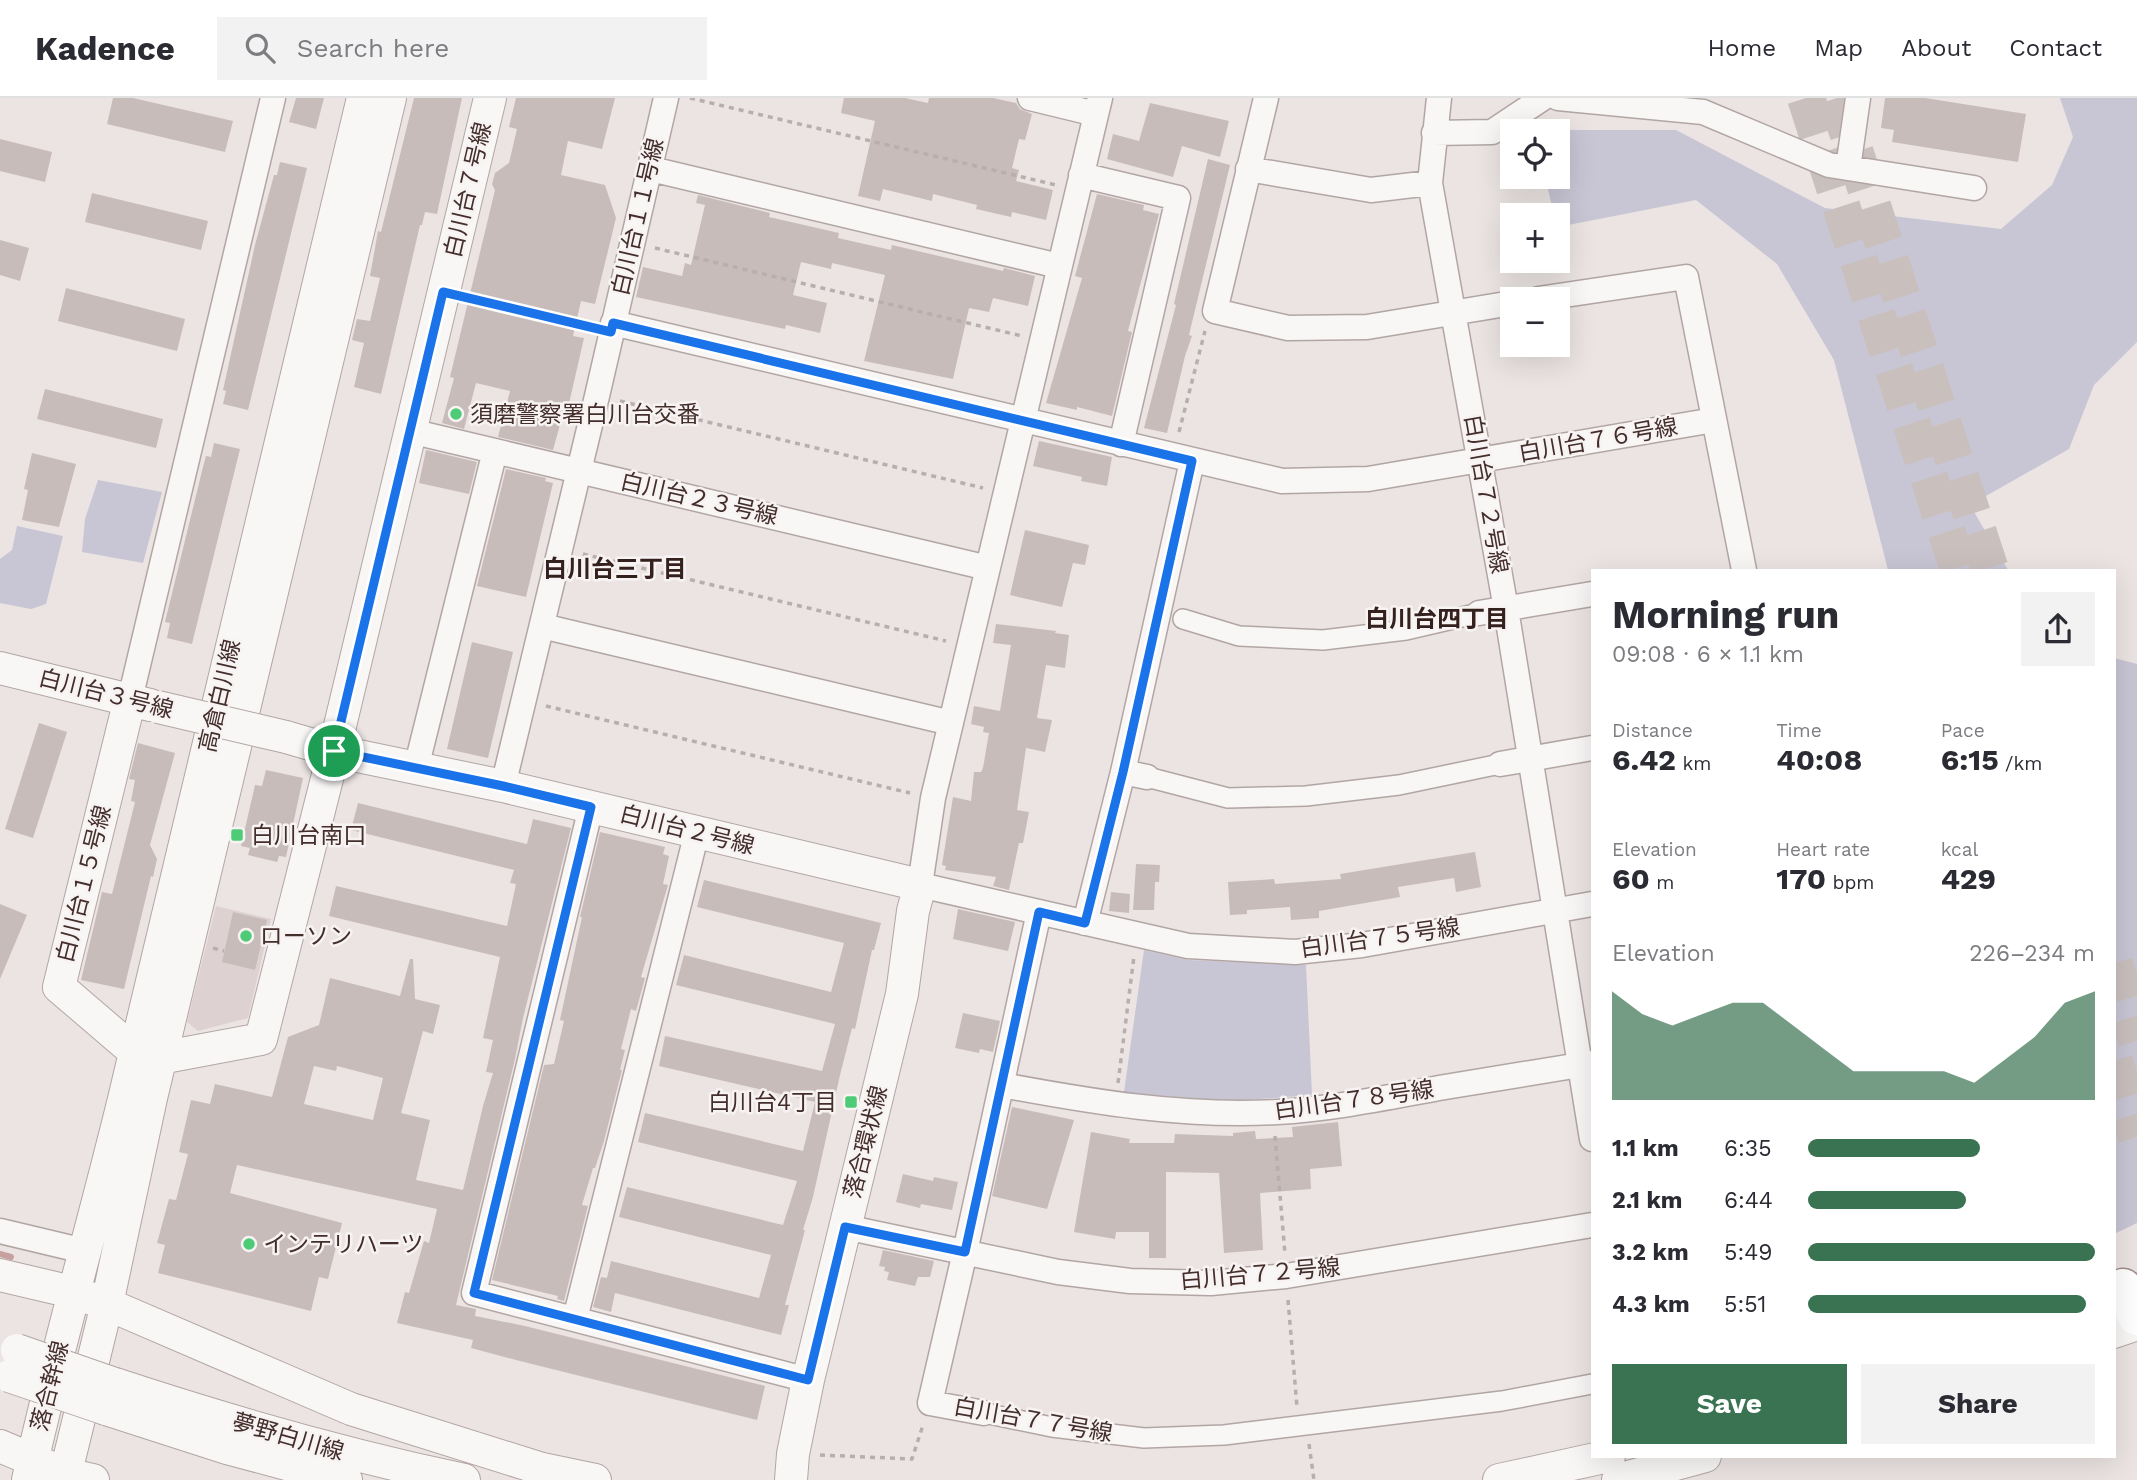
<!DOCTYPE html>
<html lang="en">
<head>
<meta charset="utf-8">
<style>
  body { margin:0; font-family:"Work Sans","Noto Sans JP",sans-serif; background:#f2f2f3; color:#2b2b33; height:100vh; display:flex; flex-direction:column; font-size:26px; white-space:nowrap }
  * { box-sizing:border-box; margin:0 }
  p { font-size:23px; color:#7c7c81 }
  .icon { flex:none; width:38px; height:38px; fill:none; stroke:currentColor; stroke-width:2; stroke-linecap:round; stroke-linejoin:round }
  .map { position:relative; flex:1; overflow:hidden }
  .drawer { position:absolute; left:1591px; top:471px; width:525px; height:889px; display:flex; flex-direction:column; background:#fff; border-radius:0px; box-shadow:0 7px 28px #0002 }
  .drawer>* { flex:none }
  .fabs { position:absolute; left:1500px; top:21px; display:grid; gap:14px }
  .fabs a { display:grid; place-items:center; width:70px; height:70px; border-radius:0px; background:#fff; box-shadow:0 7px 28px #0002; font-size:35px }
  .pin { position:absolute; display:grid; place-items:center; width:60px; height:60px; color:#fff; margin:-30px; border:4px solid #fff; border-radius:50%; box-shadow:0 2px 7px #0007 }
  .round { display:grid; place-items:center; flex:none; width:74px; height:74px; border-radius:0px; background:#f2f2f3 }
  .headline { display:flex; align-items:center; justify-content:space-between; height:119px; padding:0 21px }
  h1 { font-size:38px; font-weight:700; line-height:52px }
  .stats { display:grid; grid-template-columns:repeat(3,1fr); gap:10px; height:119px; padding:7px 21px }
  .stats div { display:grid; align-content:center }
  .stats b { font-size:30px; font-weight:700 }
  .stats small { font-size:19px; font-weight:400 }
  .stats p { font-size:19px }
  .chart { height:196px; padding:14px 21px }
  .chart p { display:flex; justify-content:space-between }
  .chart svg { width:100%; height:126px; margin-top:7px; fill:#3a7351; opacity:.7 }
  .primary-button { display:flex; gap:14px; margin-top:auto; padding:14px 21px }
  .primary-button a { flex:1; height:80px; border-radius:0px; background:#3a7351; color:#fff; font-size:28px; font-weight:700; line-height:80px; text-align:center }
  .primary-button a+a { background:#f2f2f3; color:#2b2b33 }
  ul { padding:0 21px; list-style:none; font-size:23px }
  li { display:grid; grid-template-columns:112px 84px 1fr; align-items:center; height:52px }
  li i { height:18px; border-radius:9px; background:#3a7351 }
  header { display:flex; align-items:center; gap:42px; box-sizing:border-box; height:98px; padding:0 35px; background:#fff; border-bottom:2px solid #e1e1e2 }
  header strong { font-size:33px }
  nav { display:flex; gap:38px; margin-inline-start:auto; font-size:24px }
  .search { width:490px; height:63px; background:#f2f2f3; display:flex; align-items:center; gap:18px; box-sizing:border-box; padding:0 24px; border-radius:0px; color:#7c7c81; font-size:26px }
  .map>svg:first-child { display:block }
  .built { fill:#ddd2d1 }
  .green { fill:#c8c5d4 }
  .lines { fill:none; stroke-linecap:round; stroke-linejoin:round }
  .stream { stroke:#c9a0a0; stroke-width:6 }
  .building { fill:#c8bcba; fill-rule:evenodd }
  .motorway-tunnel { stroke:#c9c0be; stroke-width:38; stroke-dasharray:38 19; stroke-linecap:butt }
  .pedestrian-casing { stroke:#b2a6a4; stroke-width:22 }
  .minor-casing { stroke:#b2a6a4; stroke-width:27 }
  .tertiary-casing { stroke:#b2a6a4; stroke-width:34 }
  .motorway-casing { stroke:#a18d8b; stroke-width:41 }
  .path { stroke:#b7aead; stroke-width:3.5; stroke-dasharray:5 5; stroke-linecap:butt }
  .pedestrian { stroke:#f9f6f6; stroke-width:19 }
  .minor { stroke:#f9f6f6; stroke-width:24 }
  .tertiary { stroke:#f9f6f6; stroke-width:32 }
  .motorway { stroke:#fff; stroke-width:38 }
  .tertiary-bridge-casing { stroke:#b2a6a4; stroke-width:34; stroke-linecap:butt }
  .tertiary-bridge { stroke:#f9f6f6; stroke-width:32 }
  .route-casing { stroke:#fff; stroke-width:14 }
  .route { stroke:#1a73e8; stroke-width:9 }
  .poi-dot { fill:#4dcb76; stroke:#f8f3f3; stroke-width:2.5 }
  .labels { text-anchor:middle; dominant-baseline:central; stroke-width:5; stroke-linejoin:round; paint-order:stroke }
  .street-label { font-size:23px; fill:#432e2b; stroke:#f8f3f3 }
  .poi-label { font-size:23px; fill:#432e2b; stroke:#f8f3f3; text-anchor:start }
  .neighbourhood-label { font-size:24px; font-weight:bold; fill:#34201d; stroke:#f8f3f3 }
</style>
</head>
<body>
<header>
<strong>Kadence</strong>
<div class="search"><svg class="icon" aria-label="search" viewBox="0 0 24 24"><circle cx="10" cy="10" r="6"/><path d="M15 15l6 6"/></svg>Search here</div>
<nav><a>Home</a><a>Map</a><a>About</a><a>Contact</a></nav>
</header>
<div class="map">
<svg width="2137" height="1382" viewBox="0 0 2137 1382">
  <rect width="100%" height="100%" fill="#ebe4e3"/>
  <!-- built -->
  <path class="built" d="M216,808L271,821L248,920L198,933L187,924Z"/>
  <!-- green -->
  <path class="green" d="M2060,0H2137V244L2094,287L2069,351L1970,407L2008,472H1888L1834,262L1777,166L1696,102L1558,129V117H1554L1545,79H1558V33L1535,32H1676L1825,110L2001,131L2052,87L2073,39Z
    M98,382L162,394L143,465L82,454L85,421Z
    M17,428L63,438L46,506L31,511L0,505V461L12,452Z
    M2114,560L2137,566V1125L2114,1136Z
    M1144,852L1188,862L1306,867L1312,997L1221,1004L1124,994Z"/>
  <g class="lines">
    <!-- stream -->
    <path class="stream" d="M0,1156L11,1159"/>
  </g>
  <!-- building -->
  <path class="building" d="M113,0H133L233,23L225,54L107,26Z
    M296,0H324L316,31L289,24Z
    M414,0H462L437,116L425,114L422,127H420L381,296L354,289L364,245L352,242L357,221L370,223L380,180L370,178L378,133L381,134Z
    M516,0H615L602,51L568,43L561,77L605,87L616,120L595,206L581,203L573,238L584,240L565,323H561L553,352L498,339L510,293L476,285L464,331L442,325L454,280L450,279L495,92L492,86L495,75L509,65L517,31L509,29Z
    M844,0H905L928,5L929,0H993L1016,5L1020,11L1032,16L1025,42L1019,41L1012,70L1019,72L1016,83L1053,92L1046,122L1012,114L1011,119L976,111L977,107L933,96L932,103L883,91L880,103L858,98L875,23L841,15Z
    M1885,0H1925L2026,16L2018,64L1892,44L1894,32L1881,30Z
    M1150,5L1229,23L1220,59L1182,48L1173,79L1107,61L1113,36L1139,43Z
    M0,41L52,54L45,84L0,73Z
    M1208,61L1230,67L1189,237L1192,238L1185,258L1167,335L1144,330L1176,207L1174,206Z
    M280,64L307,70L248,312L223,306L226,293L223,292L255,147L274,77H277Z
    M92,95L208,123L201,152L85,124Z
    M1097,96L1144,107L1143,112L1159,116L1128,233L1132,234L1112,318L1077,309V312L1046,305L1082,180L1075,178Z
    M698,97L770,115L769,119L839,135L838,140L891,152L892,147L1003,173L1004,170L1035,178L1028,208L993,200L989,214L969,210L953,281L864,263L885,177L832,165L831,171L801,164L793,197L827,205L820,235L786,227L785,231L636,199L643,169L682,178L685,165L691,167L705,107L696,105Z
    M0,142L29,150L20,183L0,177Z
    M66,190L185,221L177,253L58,223Z
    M45,291L163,321L156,350L37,321Z
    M1039,343L1112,359L1107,388L1081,383L1082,379L1033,368Z
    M214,345L240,351L192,546L167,540L170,525L165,524L203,369L206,358L211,359Z
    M426,352L477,364L469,396L419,385Z
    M32,355L76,366L59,429L22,422L28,392L24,391Z
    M506,371L546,380L545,383L553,385L526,499L477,488Z
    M1025,432L1089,447L1085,467L1073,465L1062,509L1010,497Z
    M996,526L1056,533L1055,535L1069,537L1065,570L1046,567L1037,620L1052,622L1045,654L1026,650L1017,712L1029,714L1023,745H1019L1009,792L993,788L996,779L945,772L946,768L942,767L953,699L971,703L974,674H981L983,670L989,635L983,634L984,629L971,626L974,608L1000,613L1011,547L993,545Z
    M472,544L513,554L488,660L447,651Z
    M39,625L67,634L33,740L5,731Z
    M138,645L175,655L150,747L157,761L153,779L151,778L124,891L81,882L102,794L112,796L135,704L131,703L135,682L129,681Z
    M266,672L303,680L286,759L279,758L277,764L248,757L250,750L241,748L255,687L262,688Z
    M358,705L527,746L533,721L571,730L523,920L515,961L456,1207L476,1211L475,1218L525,1228L765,1288L757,1322L516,1262L471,1250L473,1242L397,1225L405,1194L409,1195L424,1143L429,1145L437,1111L237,1067L230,1095L342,1125L328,1181L319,1179L311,1213L158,1175L165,1147L157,1145L169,1101L176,1102L188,1056L179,1054L191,1002L210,1006L215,986L272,999L288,939L319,927L330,880L400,898L410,861H413L415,901L440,907L433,936L423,933L401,1015L430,1022L416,1082L463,1092L483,1008L493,975L486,974L493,942L483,940L500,859L329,818L336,788L507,828L516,786L510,785L514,772L351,732ZM314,968L336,973L337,968L383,980L373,1022L304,1006Z
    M600,734L665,749L663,756L669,758L663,786L668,787L641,879L645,880L636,913L631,911L621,951L625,952L620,972H622L604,1043L595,1070H593L582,1107L588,1108L564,1203L557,1201L558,1198L492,1182L544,967L554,966L564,923L560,922L582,819H580Z
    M1475,754L1481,789L1456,794L1454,780L1398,789L1400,799L1319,813V820L1291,822L1290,809L1247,812V816L1230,817L1228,784L1274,781L1275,786L1341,781L1340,776Z
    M1136,766L1160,767L1159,784H1155L1154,812H1133Z
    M704,782L881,825L874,852H872L855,931L852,930L840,977L813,1099L803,1132H805L785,1207H789L781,1237L615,1195L611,1214L593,1209L601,1179L607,1180L611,1163L759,1200L771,1157L619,1119L627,1089L783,1127L797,1083L638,1044L645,1015L803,1053L815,1004L659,968L665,938L822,973L835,926L676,887L684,857L831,894L844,845L697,809Z
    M1111,794L1130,796L1129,815L1109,813Z
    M0,806L27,817L0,881Z
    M958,811L1015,824L1008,853L953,841Z
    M233,814L267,822L255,872L222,864Z
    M963,915L1000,923L993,954L980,951L979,955L955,950Z
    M1012,1009L1074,1022L1047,1111L992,1098Z
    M1338,1024L1342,1068L1310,1071L1311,1091L1260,1095L1263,1152L1224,1155L1219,1075L1166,1074V1160H1149V1134H1116L1115,1141L1074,1134L1091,1034L1130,1041L1129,1045H1174L1175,1036L1233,1038V1035L1255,1033L1256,1041L1293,1039L1292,1029Z
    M903,1076L933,1083L934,1079L958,1084L952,1112L921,1106L920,1110L896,1104Z
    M883,1152L934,1163L930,1179H918L915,1188L887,1182L889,1174L884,1173L885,1169L879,1168Z"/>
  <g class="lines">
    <!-- motorway-tunnel -->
    <path class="motorway-tunnel" d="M1806,0L1959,472
      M1837,0L1990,472
      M2114,865L2137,943
      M2114,963L2137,1039"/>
    <defs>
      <path id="pedestrian" d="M1183,521L1239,538L1323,542L1406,532L1479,515
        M1147,679L1228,700L1306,698L1399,687L1500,666
        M984,1315L1052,1329L1144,1340L1224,1337L1502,1303L1592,1286"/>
      <path id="minor" d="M1030,0L1096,16
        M1100,0L933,700L920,787L1188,848L1295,854L1362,847L1592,806
        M1266,0L1215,213L1288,230L1367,229L1512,205
        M1439,0L1430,85L1506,511L1592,1041
        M1558,0L1703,14L1829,67L1974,90
        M1434,35L1492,34L1543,0
        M1848,70L1858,0
        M651,71L1059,168
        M1248,71L1371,92L1430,85
        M1081,77L1178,100L1121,346
        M1538,201L1686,179L1744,472
        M613,225L1282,383L1368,381L1714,322
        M410,333L988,470
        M1479,515L1592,496
        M542,528L951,625
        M130,601L273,0
        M1500,666L1592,650
        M416,670L495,353
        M1123,674L1147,679
        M503,688L597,298L666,0
        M591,709L474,1195L808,1282
        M1085,825L1123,674L1192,363
        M1002,987C1093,1004 1183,1019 1277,1014C1334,1011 1389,999 1445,989C1494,981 1543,973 1592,965
        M845,1129L1058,1174L1130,1183L1211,1185L1286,1178L1592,1127
        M0,1133L84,1153
        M575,1221L697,734
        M984,1315L930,1305L965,1154L1039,814"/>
      <path id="tertiary" d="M0,570L150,607
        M130,601L59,889L135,954L160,960L261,941L334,653L490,0
        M286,639L334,653L503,688L920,787L913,813L902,896L808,1282L793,1356L791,1382
        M0,1177L72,1194L107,1206L351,1311L542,1371L595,1382
        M2114,1234L2137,1226
        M115,1286C230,1324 346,1357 464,1382
        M106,1311L227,1350L346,1382
        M0,1348L66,1376L93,1382
        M28,1382C56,1254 93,1128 124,1001C204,667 283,334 363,0
        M64,1382L107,1206L151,1000L390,0
        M1499,1382L1609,1358
        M1618,1382L1705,1358"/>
      <path id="motorway" d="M2123,1190L2137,1218"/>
    </defs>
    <!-- pedestrian casing -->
    <use href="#pedestrian" class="pedestrian-casing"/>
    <!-- minor casing -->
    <use href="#minor" class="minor-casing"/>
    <!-- tertiary casing -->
    <use href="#tertiary" class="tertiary-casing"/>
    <!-- motorway casing -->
    <use href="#motorway" class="motorway-casing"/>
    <!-- path -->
    <path class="path" d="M690,0L1056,87
      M655,150L1022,238
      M469,200L591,229
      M620,303L983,390
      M1179,334L1205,233
      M583,456L946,543
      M546,608L910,695
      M213,850L224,853
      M1118,985L1134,858
      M1275,1038L1285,1156
      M1288,1202L1297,1309
      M1309,1346L1314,1382
      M820,1357L912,1361L923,1327"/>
    <!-- pedestrian -->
    <use href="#pedestrian" class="pedestrian"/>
    <!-- minor -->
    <use href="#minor" class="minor"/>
    <!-- tertiary -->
    <use href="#tertiary" class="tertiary"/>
    <!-- motorway -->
    <use href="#motorway" class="motorway"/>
    <defs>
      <path id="tertiary-bridge" d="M158,609L286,639
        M17,1252L115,1286
        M9,1278L106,1311"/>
    </defs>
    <!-- tertiary-bridge casing -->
    <use href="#tertiary-bridge" class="tertiary-bridge-casing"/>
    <!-- tertiary-bridge -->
    <use href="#tertiary-bridge" class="tertiary-bridge"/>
  </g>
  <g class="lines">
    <defs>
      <path id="route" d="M443,194L611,234L613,225L1192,363L1123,674L1085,825L1039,814L965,1154L845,1129L808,1282L474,1195L591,709L503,688L334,653Z"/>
    </defs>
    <!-- route casing -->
    <use href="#route" class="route-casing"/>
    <!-- route -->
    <use href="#route" class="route"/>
  </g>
  <!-- markers -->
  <g class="poi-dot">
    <circle cx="456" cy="316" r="7"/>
    <rect x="230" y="730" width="14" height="14" rx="3.5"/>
    <circle cx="246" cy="838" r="7"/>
    <rect x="844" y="997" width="14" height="14" rx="3.5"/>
    <circle cx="249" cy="1146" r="7"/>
  </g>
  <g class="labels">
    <!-- street labels -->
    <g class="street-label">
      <text transform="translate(468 92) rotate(-77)">白川台７号線</text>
      <text transform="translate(638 119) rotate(-77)">白川台１１号線</text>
      <text transform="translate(1598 342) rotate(-10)">白川台７６号線</text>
      <text transform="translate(1486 396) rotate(80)">白川台７２号線</text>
      <text transform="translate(699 401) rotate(13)">白川台２３号線</text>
      <text transform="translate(106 596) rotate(14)">白川台３号線</text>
      <text transform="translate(220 598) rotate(-77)">高倉白川線</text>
      <text transform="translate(687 732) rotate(14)">白川台２号線</text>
      <text transform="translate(84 786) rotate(-76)">白川台１５号線</text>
      <text transform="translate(1380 840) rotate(-8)">白川台７５号線</text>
      <text transform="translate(1354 1002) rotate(-8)">白川台７８号線</text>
      <text transform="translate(866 1044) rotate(-76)">落合環状線</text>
      <text transform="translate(1260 1176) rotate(-5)">白川台７２号線</text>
      <text transform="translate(50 1288) rotate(-76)">落合幹線</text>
      <text transform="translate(1033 1322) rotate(10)">白川台７７号線</text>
      <text transform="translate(288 1339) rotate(16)">夢野白川線</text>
    </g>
    <!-- poi labels -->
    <g class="poi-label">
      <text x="470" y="316">須磨警察署白川台交番</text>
      <text x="251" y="737">白川台南口</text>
      <text x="260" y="838">ローソン</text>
      <text x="837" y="1004" text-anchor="end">白川台4丁目</text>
      <text x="263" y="1146">インテリハーツ</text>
    </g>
    <!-- neighbourhood labels -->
    <g class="neighbourhood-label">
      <text x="615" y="471">白川台三丁目</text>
      <text x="1437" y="521">白川台四丁目</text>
    </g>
  </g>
</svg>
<div class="fabs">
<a><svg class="icon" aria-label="locate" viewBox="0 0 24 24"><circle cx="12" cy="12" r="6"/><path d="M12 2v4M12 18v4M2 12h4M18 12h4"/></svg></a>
<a>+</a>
<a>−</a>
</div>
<div class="pin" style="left:334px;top:653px;background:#1e9e55"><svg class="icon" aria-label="arrive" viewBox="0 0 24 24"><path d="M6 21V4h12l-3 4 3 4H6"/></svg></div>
<section class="drawer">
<div class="headline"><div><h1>Morning run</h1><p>09:08 · 6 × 1.1 km</p></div><a class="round"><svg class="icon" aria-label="share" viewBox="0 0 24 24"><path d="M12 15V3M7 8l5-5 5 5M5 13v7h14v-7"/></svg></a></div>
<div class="stats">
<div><p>Distance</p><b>6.42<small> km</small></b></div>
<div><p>Time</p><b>40:08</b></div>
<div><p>Pace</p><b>6:15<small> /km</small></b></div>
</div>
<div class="stats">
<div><p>Elevation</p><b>60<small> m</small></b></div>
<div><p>Heart rate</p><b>170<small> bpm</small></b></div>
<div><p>kcal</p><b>429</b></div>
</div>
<div class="chart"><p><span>Elevation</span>226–234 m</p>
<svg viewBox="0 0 160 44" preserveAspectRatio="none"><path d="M0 44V6L10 14L20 18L30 14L40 10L50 10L60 18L70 26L80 34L90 34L100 34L110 34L120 38L130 30L140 22L150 10L160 6V44z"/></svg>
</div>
<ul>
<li><b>1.1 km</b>6:35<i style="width:60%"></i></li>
<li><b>2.1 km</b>6:44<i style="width:55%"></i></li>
<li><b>3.2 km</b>5:49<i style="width:100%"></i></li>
<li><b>4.3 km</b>5:51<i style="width:97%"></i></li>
</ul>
<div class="primary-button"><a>Save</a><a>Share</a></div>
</section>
</div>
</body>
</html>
